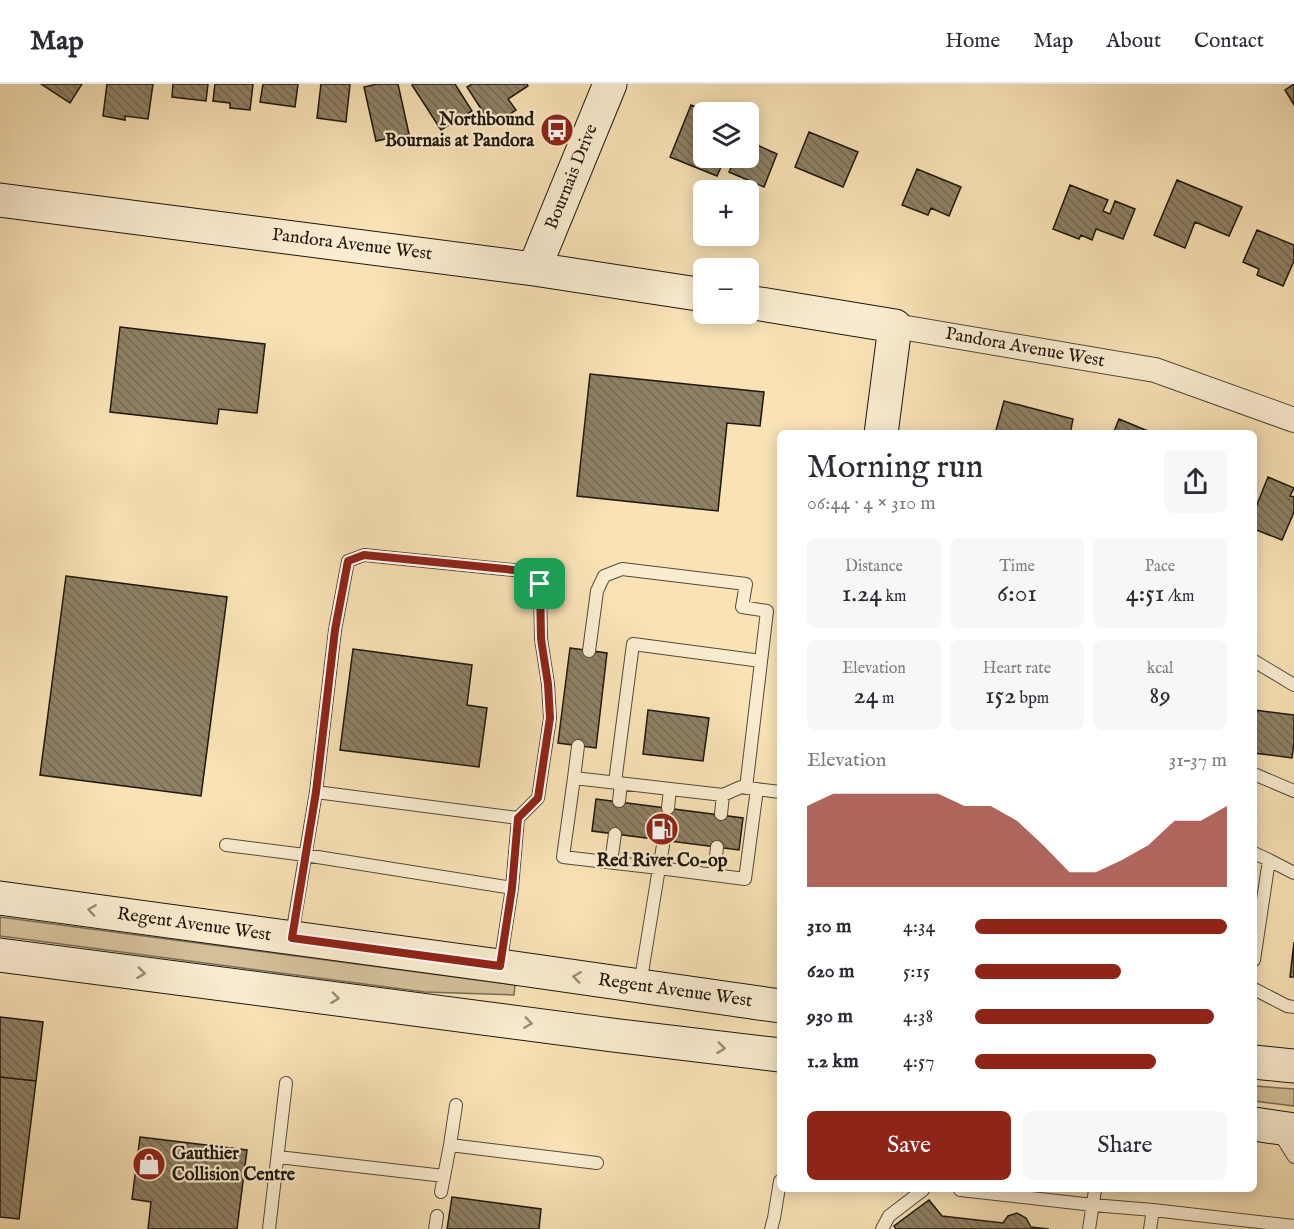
<!DOCTYPE html>
<html lang="en">
<head>
<meta charset="utf-8">
<style>
  body { margin:0; font-family:"IM FELL English",serif; background:#f7f7f7; color:#2b2b33; height:100vh; display:flex; flex-direction:column; font-size:22px; white-space:nowrap }
  * { box-sizing:border-box; margin:0 }
  p { font-size:20px; color:#7c7c81 }
  .icon { flex:none; width:33px; height:33px; fill:none; stroke:currentColor; stroke-width:2; stroke-linecap:round; stroke-linejoin:round }
  .map { position:relative; flex:1; overflow:hidden }
  .sheet { position:absolute; left:777px; top:346px; width:480px; height:762px; display:flex; flex-direction:column; background:#fff; border-radius:9px; box-shadow:0 3px 15px #0003 }
  .sheet>* { flex:none }
  .fabs { position:absolute; left:693px; top:18px; display:grid; gap:12px }
  .fabs a { display:grid; place-items:center; width:66px; height:66px; border-radius:9px; background:#fff; box-shadow:0 3px 15px #0003; font-size:30px }
  .pin { position:absolute; display:grid; place-items:center; width:51px; height:51px; color:#fff; margin:-26px; border-radius:12px; box-shadow:0 3px 9px #0006 }
  .round { display:grid; place-items:center; flex:none; width:63px; height:63px; border-radius:9px; background:#f7f7f7 }
  .head { display:flex; align-items:center; justify-content:space-between; height:102px; padding:0 30px }
  h1 { font-size:33px; font-weight:600; line-height:45px }
  .figures { display:grid; grid-template-columns:repeat(3,1fr); gap:9px; height:102px; padding:6px 30px }
  .figures div { display:grid; align-content:center; border-radius:9px; background:#f7f7f7; text-align:center }
  .figures b { font-size:26px; font-weight:600 }
  .figures small { font-size:16px; font-weight:400 }
  .figures p { font-size:16px }
  .chart { height:168px; padding:12px 30px }
  .chart p { display:flex; justify-content:space-between }
  .chart svg { width:100%; height:108px; margin-top:6px; fill:#8f2418; opacity:.7 }
  .button { display:flex; gap:12px; margin-top:auto; padding:12px 30px }
  .button a { flex:1; height:69px; border-radius:9px; background:#8f2418; color:#fff; font-size:24px; font-weight:600; line-height:69px; text-align:center }
  .button a+a { background:#f7f7f7; color:#2b2b33 }
  ul { padding:0 30px; list-style:none; font-size:20px }
  li { display:grid; grid-template-columns:96px 72px 1fr; align-items:center; height:45px }
  li i { height:15px; border-radius:8px; background:#8f2418 }
  header { display:flex; align-items:center; gap:36px; box-sizing:border-box; height:84px; padding:0 30px; background:#fff; border-bottom:2px solid #e1e1e2 }
  header strong { font-size:28px }
  nav { display:flex; gap:33px; margin-inline-start:auto; font-size:21px }
  .map>svg:first-child { display:block }
  .green { fill:#d3bf99; stroke:#786b54; stroke-width:1.5 }
  .building { fill:url(#building-back-hatch); stroke:#1e170e; stroke-width:1.5 }
  .lines { fill:none; stroke-linecap:round; stroke-linejoin:round }
  .lane-casing { stroke:#544a38; stroke-width:14 }
  .street-casing { stroke:#544a38; stroke-width:26 }
  .secondary-casing { stroke:#1e170e; stroke-width:35 }
  .lane { stroke:#faecd0; stroke-width:12 }
  .street { stroke:#faecd0; stroke-width:24 }
  .secondary { stroke:#faecd0; stroke-width:33 }
  .oneway { stroke:#978c79 }
  .route-casing { stroke:#fff; stroke-width:12 }
  .route { stroke:#8f2418; stroke-width:8 }
  .labels { text-anchor:middle; dominant-baseline:central; stroke-width:4.5; stroke-linejoin:round; paint-order:stroke }
  .poi-label { font-size:18px; font-weight:bold; fill:#1e170e; stroke:#faecd0; text-anchor:end }
  .street-label { font-size:18px; fill:#1e170e; stroke:#faecd0 }
</style>
</head>
<body>
<header>
<strong>Map</strong>
<nav><a>Home</a><a>Map</a><a>About</a><a>Contact</a></nav>
</header>
<div class="map">
<svg width="1294" height="1145" viewBox="0 0 1294 1145">
  <defs>
    <pattern id="building-back-hatch" width="6" height="6" patternUnits="userSpaceOnUse" patternTransform="scale(1.5)"><rect width="6" height="6" fill="#8f8165"/><path d="M-1 5l2 2M0 0l6 6M5-1l2 2" fill="none" stroke="#746952"/></pattern>
  </defs>
  <rect width="100%" height="100%" fill="#f8e2b6"/>
  <filter id="stains"><feTurbulence type="fractalNoise" baseFrequency=".00333" numOctaves="4"/><feColorMatrix values="0 0 0 0 .2 0 0 0 0 .09 0 0 0 0 .02 0 0 0 .5 -.17"/></filter>
  <radialGradient id="worn" r=".72"><stop offset=".6" stop-color="#630" stop-opacity="0"/><stop offset="1" stop-color="#630" stop-opacity=".3"/></radialGradient>
  <!-- green -->
  <path class="green" d="M0,833L515,901L514,911L425,908L0,852Z
    M1254,1002L1294,1005V1022L1254,1017Z"/>
  <!-- building -->
  <path class="building" d="M41,0H82L70,19Z
    M107,0H153L148,35L125,32V36L103,32Z
    M173,0H208L206,17L172,13Z
    M215,0H253L250,26L230,24V19L213,17Z
    M263,0H298L295,23L260,18Z
    M321,0H350L346,38L317,34Z
    M377,0H398L409,50L376,57L364,3Z
    M413,0H455L472,27L441,46L412,1Z
    M472,0H527L528,2L508,15L516,26L492,42L467,3Z
    M1294,0V21L1285,6Z
    M691,21L708,28H704V74H725L717,92L670,73Z
    M809,48L858,68L843,103L795,83Z
    M748,57L777,70L764,103L729,88L735,74H748Z
    M917,85L961,103L949,132L931,124L928,131L902,121Z
    M1177,96L1242,123L1229,152L1195,138L1185,164L1154,151Z
    M1070,101L1108,116L1103,127L1110,130L1115,117L1135,125L1123,155L1096,145L1092,156L1081,151L1079,155L1053,145Z
    M1257,146L1294,161V177L1283,202L1257,191L1259,185L1243,178Z
    M120,243L265,260L257,329L219,325L217,340L110,328Z
    M590,290L764,308L760,342L727,339L718,427L577,412Z
    M1004,317L1073,335L1070,350H995Z
    M1119,335L1155,350H1113Z
    M1268,393L1294,404L1290,412L1294,413V428L1282,456L1254,445V428Z
    M66,492L227,513L201,712L40,691Z
    M570,564L607,569L596,664L558,659Z
    M353,565L472,581L467,621L487,624L479,683L340,666Z
    M648,626L709,634L703,677L643,670Z
    M1254,626L1294,631V658L1292,674L1254,669Z
    M596,715L743,734L739,766L592,747Z
    M1294,858V893H1290Z
    M0,933L43,938L36,997L0,993Z
    M0,993L36,997L19,1135L0,1133Z
    M140,1053L247,1066L237,1145H148L151,1118L132,1115Z
    M452,1113L541,1125L539,1145H447Z
    M929,1116L942,1132L1003,1139L1008,1132L1017,1129L1026,1134L1031,1143L1049,1145H896L894,1142Z"/>
  <g class="lines">
    <defs>
      <path id="lane" d="M589,567L597,507L604,492L622,485L746,500L742,523L767,527L746,704
        M1254,577L1294,601
        M578,662L574,694L723,711L741,703L780,708
        M1254,690L1294,707
        M574,694L563,773L659,784L664,756
        M615,698L633,560L761,577
        M619,717L621,699
        M668,724L670,705
        M721,730L723,711
        M226,761L305,771L512,804
        M1254,769L1269,776
        M611,778L615,750
        M714,791L717,763
        M292,851L316,708
        M1254,876L1269,776L1294,789
        M500,881L512,804L518,734L316,708L335,546L348,477L364,471L523,487L540,500L541,555L548,600L550,634L538,714L518,734
        M640,901L659,784L745,795L757,705
        M1254,905L1287,922L1294,923
        M456,1021L450,1061L597,1079
        M1279,1049L1294,1073
        M278,1073L444,1092
        M960,1106L1093,1121L1153,1126
        M441,1108L450,1061
        M269,1145L286,999
        M435,1145L437,1132
        M771,1145L774,1134L780,1097
        M882,1145L889,1132L923,1106
        M1089,1145L1095,1106
        M1150,1145L1153,1126L1294,1142"/>
      <path id="street" d="M895,242L1155,286L1294,336"/>
      <path id="secondary" d="M0,116L534,185L704,211
        M534,185L610,0
        M748,218L895,242L881,350
        M0,814L500,882L780,922
        M0,871L612,951L780,971
        M1254,978L1294,982
        M1254,1040L1294,1046"/>
    </defs>
    <!-- lane casing -->
    <use href="#lane" class="lane-casing"/>
    <!-- street casing -->
    <use href="#street" class="street-casing"/>
    <!-- secondary casing -->
    <use href="#secondary" class="secondary-casing"/>
    <!-- lane -->
    <use href="#lane" class="lane"/>
    <!-- street -->
    <use href="#street" class="street"/>
    <!-- secondary -->
    <use href="#secondary" class="secondary"/>
  </g>
  <!-- one-way arrows -->
  <defs><path id="oneway-chevron" d="M-2-3.5L2.5 0L-2 3.5" fill="none" stroke-width="1.6" stroke-linecap="round" stroke-linejoin="round" transform="scale(1.5)"/></defs>
  <g class="oneway">
    <use href="#oneway-chevron" transform="translate(92 826) rotate(-172)"/>
    <use href="#oneway-chevron" transform="translate(141 889) rotate(7)"/>
    <use href="#oneway-chevron" transform="translate(577 893) rotate(-172)"/>
    <use href="#oneway-chevron" transform="translate(335 914) rotate(7)"/>
    <use href="#oneway-chevron" transform="translate(528 939) rotate(8)"/>
    <use href="#oneway-chevron" transform="translate(721 964) rotate(7)"/>
  </g>
  <g class="lines">
    <defs>
      <path id="route" d="M364,471L524,487L540,500L541,555L548,600L550,634L538,714L518,734L512,804L500,882L292,854L316,708L335,546L348,477Z"/>
    </defs>
    <!-- route casing -->
    <use href="#route" class="route-casing"/>
    <!-- route -->
    <use href="#route" class="route"/>
  </g>
  <!-- icons -->
  <defs>
    <symbol id="bus-disc" viewBox="-11 -11 22 22"><circle r="9.5" fill="#8f2418" stroke="#faecd0"/><path d="M-5-6H5V4H4V6H2V4H-2V6H-4V4H-5ZM-3.5-4V0h7V-4ZM-3.5 1.2v1.5H-2V1.2ZM2 1.2v1.5H3.5V1.2Z" fill="#fff"/></symbol>
    <symbol id="fuel-disc" viewBox="-11 -11 22 22"><circle r="9.5" fill="#8f2418" stroke="#faecd0"/><path d="M-5.5-6h7V0h2V4h1.3V-2.5L3-4.5l.8-.8L6-3V5H2.5V1h-1V6h-7ZM-4.2-4.7v3.2H.2V-4.7Z" fill="#fff"/></symbol>
    <symbol id="shop-disc" viewBox="-11 -11 22 22"><circle r="9.5" fill="#8f2418" stroke="#faecd0"/><path d="M-5-2.5h2.3a2.7 3.5 0 0 1 5.4 0H5L5.5 6h-11ZM-1.5-2.5h3a1.5 2.3 0 0 0-3 0Z" fill="#fff"/></symbol>
  </defs>
  <g fill-rule="evenodd">
    <use href="#bus-disc" x="538" y="27" width="38" height="38"/>
    <use href="#fuel-disc" x="643" y="726" width="38" height="38"/>
    <use href="#shop-disc" x="130" y="1061" width="38" height="38"/>
  </g>
  <g class="labels">
    <!-- poi labels -->
    <g class="poi-label">
      <text x="534" y="36">Northbound<tspan x="534" dy="21">Bournais at Pandora</tspan></text>
      <text x="662" y="777" text-anchor="middle">Red River Co-op</text>
      <text x="172" y="1070" text-anchor="start">Gauthier<tspan x="172" dy="21">Collision Centre</tspan></text>
    </g>
    <!-- street labels -->
    <g class="street-label">
      <text transform="translate(572 93) rotate(-68)">Bournais Drive</text>
      <text transform="translate(352 161) rotate(7)">Pandora Avenue West</text>
      <text transform="translate(1025 264) rotate(10)">Pandora Avenue West</text>
      <text transform="translate(194 841) rotate(8)">Regent Avenue West</text>
      <text transform="translate(675 907) rotate(8)">Regent Avenue West</text>
    </g>
  </g>
  <rect width="100%" height="100%" filter="url(#stains)"/>
  <rect width="100%" height="100%" fill="url(#worn)"/>
</svg>
<div class="fabs">
<a><svg class="icon" aria-label="layers" viewBox="0 0 24 24"><path d="M12 4l9 5-9 5-9-5zM3 14l9 5 9-5"/></svg></a>
<a>+</a>
<a>−</a>
</div>
<div class="pin" style="left:540px;top:500px;background:#1e9e55"><svg class="icon" aria-label="arrive" viewBox="0 0 24 24"><path d="M6 21V4h12l-3 4 3 4H6"/></svg></div>
<section class="sheet">
<div class="head"><div><h1>Morning run</h1><p>06:44 · 4 × 310 m</p></div><a class="round"><svg class="icon" aria-label="share" viewBox="0 0 24 24"><path d="M12 15V3M7 8l5-5 5 5M5 13v7h14v-7"/></svg></a></div>
<div class="figures">
<div><p>Distance</p><b>1.24<small> km</small></b></div>
<div><p>Time</p><b>6:01</b></div>
<div><p>Pace</p><b>4:51<small> /km</small></b></div>
</div>
<div class="figures">
<div><p>Elevation</p><b>24<small> m</small></b></div>
<div><p>Heart rate</p><b>152<small> bpm</small></b></div>
<div><p>kcal</p><b>89</b></div>
</div>
<div class="chart"><p><span>Elevation</span>31–37 m</p>
<svg viewBox="0 0 160 44" preserveAspectRatio="none"><path d="M0 44V11L10 6L20 6L30 6L40 6L50 6L60 11L70 11L80 17L90 27L100 38L110 38L120 33L130 27L140 17L150 17L160 11V44z"/></svg>
</div>
<ul>
<li><b>310 m</b>4:34<i style="width:100%"></i></li>
<li><b>620 m</b>5:15<i style="width:58%"></i></li>
<li><b>930 m</b>4:38<i style="width:95%"></i></li>
<li><b>1.2 km</b>4:57<i style="width:72%"></i></li>
</ul>
<div class="button"><a>Save</a><a>Share</a></div>
</section>
</div>
</body>
</html>
